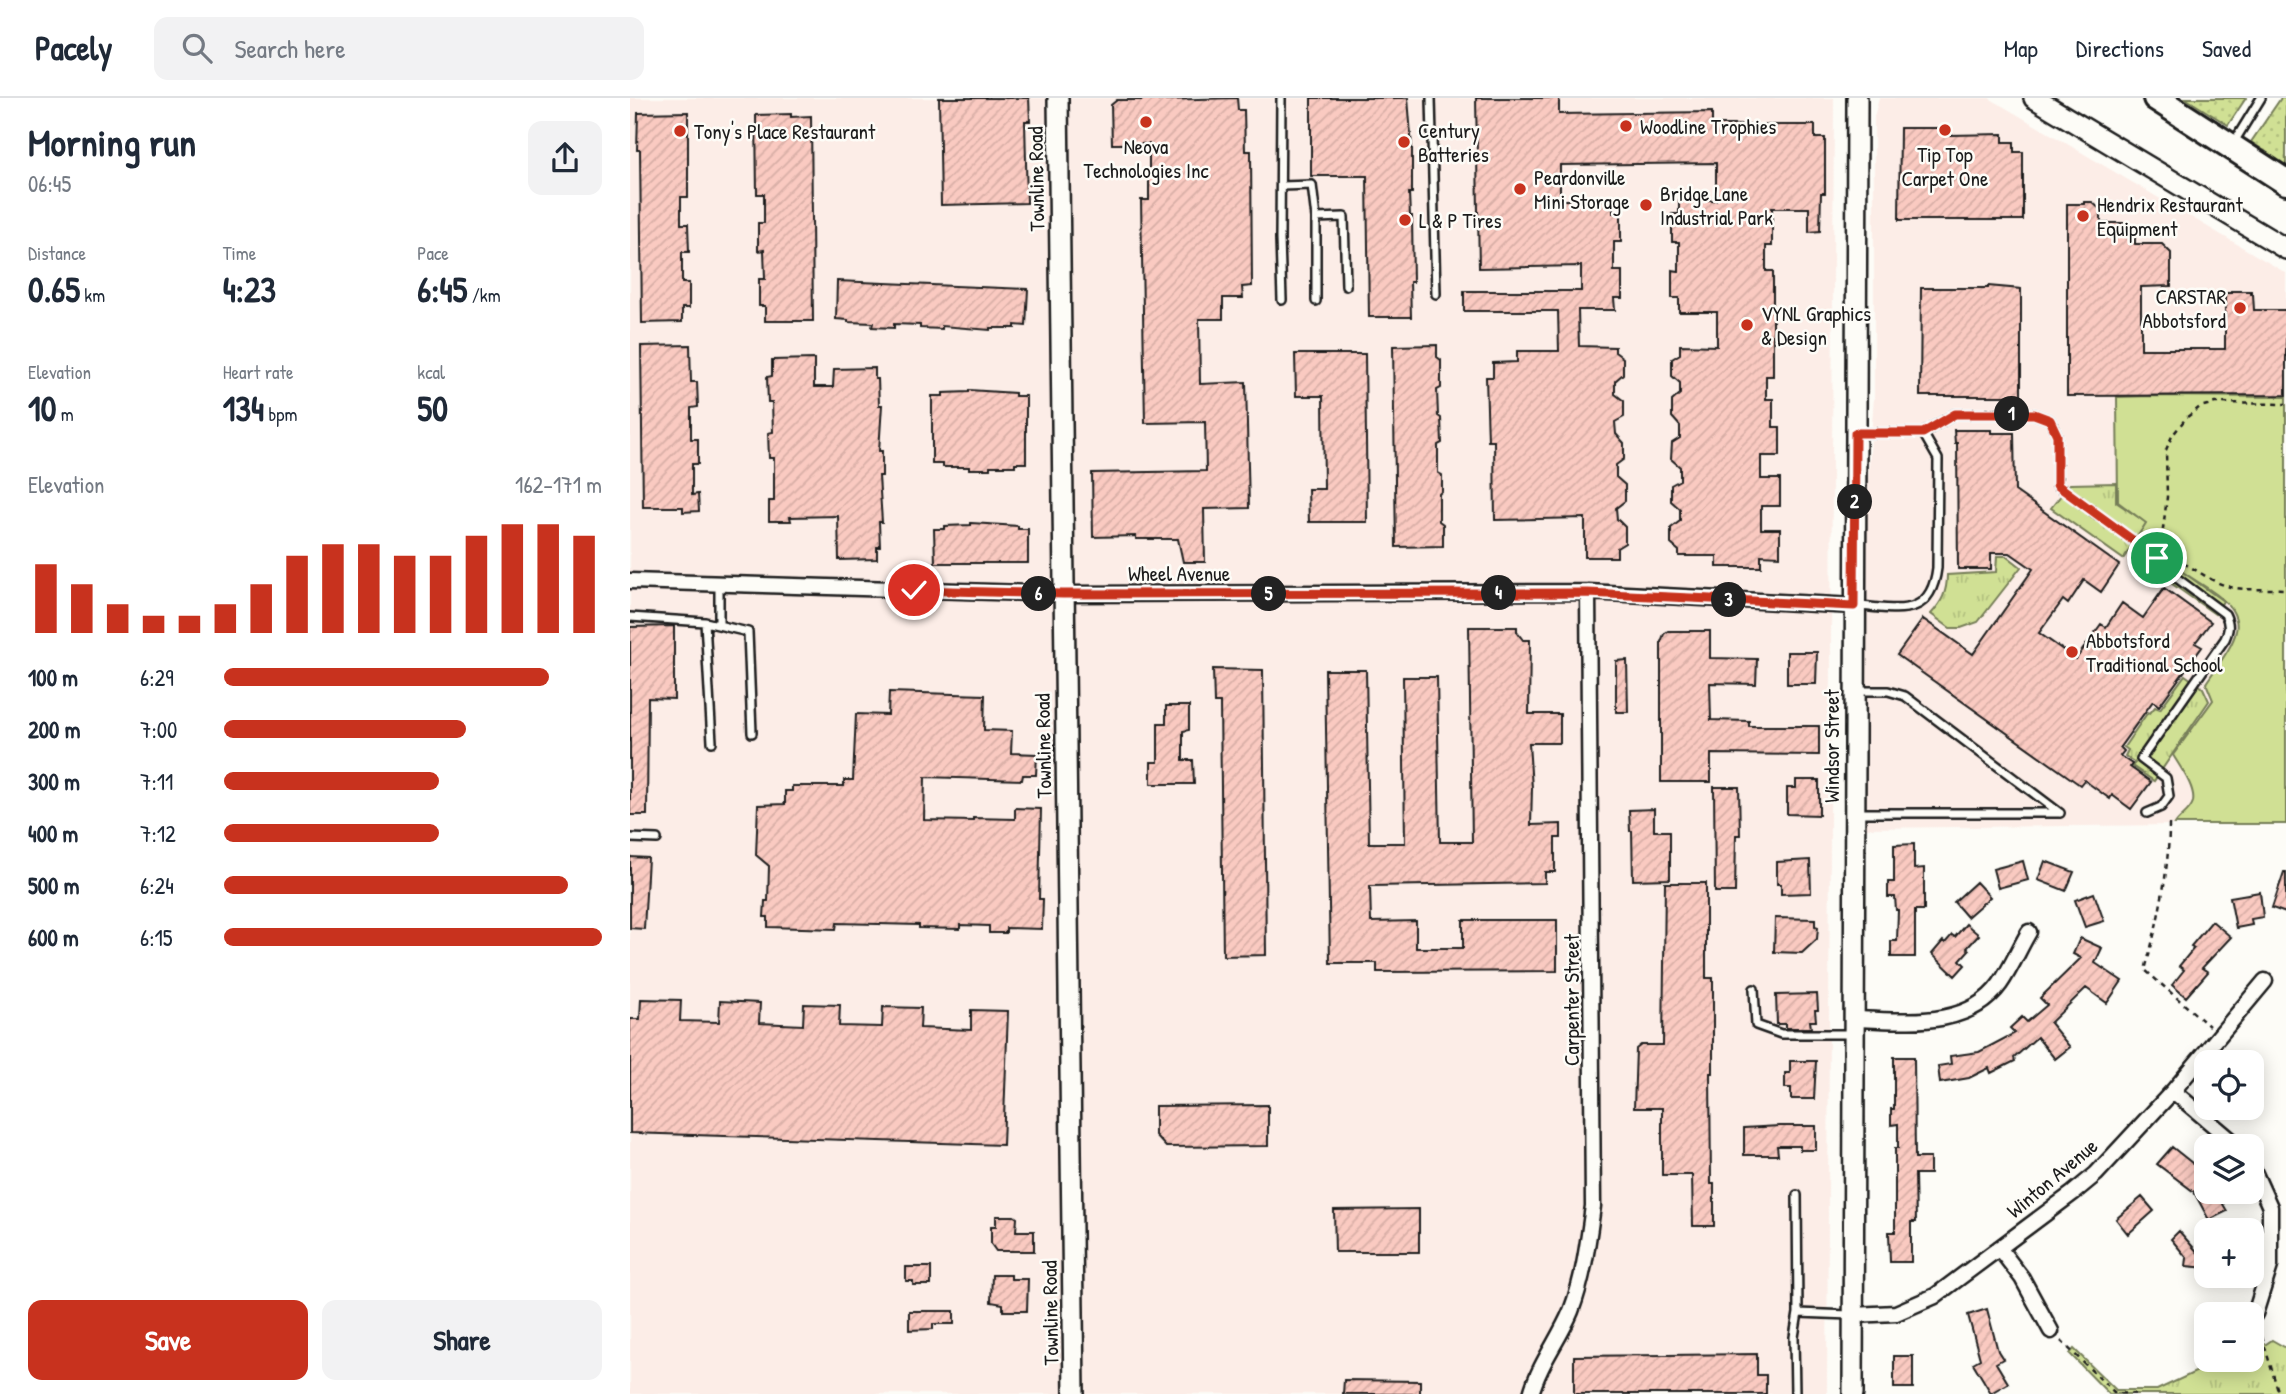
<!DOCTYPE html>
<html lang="en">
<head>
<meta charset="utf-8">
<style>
  body { margin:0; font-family:"Patrick Hand",sans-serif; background:#f2f2f3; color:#1f2937; height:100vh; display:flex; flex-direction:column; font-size:26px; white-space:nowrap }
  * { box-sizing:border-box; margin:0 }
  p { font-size:23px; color:#747a83 }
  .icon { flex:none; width:38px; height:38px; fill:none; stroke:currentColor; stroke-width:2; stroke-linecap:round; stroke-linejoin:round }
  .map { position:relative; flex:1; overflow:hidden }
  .sheet { display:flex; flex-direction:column; background:#fff; width:630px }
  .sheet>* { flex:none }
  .controls { position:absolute; left:1564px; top:952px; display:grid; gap:14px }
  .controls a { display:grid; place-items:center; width:70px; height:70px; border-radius:14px; background:#fff; box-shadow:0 4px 18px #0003; font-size:35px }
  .pin { position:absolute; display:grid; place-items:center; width:60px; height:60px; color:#fff; margin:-30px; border:4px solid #fff; border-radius:50%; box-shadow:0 2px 7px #0007 }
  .km { position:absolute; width:35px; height:35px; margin:-18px; border-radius:50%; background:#222; color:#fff; font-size:19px; line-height:35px; text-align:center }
  .round { display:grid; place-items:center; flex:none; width:74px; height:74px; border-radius:14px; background:#f2f2f3 }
  .summary { display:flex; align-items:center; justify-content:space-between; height:119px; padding:0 28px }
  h1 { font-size:38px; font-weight:800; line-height:52px }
  .figures { display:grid; grid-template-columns:repeat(3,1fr); gap:10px; height:119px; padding:7px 28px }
  .figures div { display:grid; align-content:center }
  .figures b { font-size:35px; font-weight:800 }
  .figures small { font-size:19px; font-weight:400 }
  .figures p { font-size:19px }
  .chart { height:196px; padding:14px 28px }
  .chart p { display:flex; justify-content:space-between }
  .chart svg { width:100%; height:126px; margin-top:7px; stroke:#c8321e; stroke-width:6 }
  .action { display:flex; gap:14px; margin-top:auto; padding:14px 28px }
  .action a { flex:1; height:80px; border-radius:14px; background:#c8321e; color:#fff; font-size:28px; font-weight:800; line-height:80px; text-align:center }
  .action a+a { background:#f2f2f3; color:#1f2937 }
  ul { padding:0 28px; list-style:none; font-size:23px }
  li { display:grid; grid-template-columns:112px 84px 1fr; align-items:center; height:52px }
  li i { height:18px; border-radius:9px; background:#c8321e }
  header { display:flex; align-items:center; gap:42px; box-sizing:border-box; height:98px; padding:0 35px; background:#fff; border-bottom:2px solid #e0e1e3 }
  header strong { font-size:33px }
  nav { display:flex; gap:38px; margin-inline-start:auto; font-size:24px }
  .search { width:490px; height:63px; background:#f2f2f3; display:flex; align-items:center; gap:18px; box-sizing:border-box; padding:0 24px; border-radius:14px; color:#747a83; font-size:26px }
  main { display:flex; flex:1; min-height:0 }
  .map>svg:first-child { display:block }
  .built { fill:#fcede7 }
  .grass { fill:url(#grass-dots); stroke:#767e58; stroke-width:2 }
  .park { fill:url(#park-tufts); stroke:#767e58; stroke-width:2 }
  .garden { fill:#d0e094; stroke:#767e58; stroke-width:2 }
  .building { fill:url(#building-hatch); stroke:#1c1c1c; stroke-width:2 }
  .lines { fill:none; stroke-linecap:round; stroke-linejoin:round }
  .lane-casing { stroke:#1c1c1c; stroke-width:12 }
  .street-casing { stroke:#1c1c1c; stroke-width:19 }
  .secondary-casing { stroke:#1c1c1c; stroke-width:24 }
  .highway-casing { stroke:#1c1c1c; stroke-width:30 }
  .path { stroke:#1c1c1c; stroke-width:2.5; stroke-dasharray:5 5; stroke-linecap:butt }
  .lane { stroke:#fdfcf7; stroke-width:7 }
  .street { stroke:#fdfcf7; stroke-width:14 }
  .secondary { stroke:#fdfcf7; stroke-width:19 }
  .highway { stroke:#fdfcf7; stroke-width:24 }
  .route-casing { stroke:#fff; stroke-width:14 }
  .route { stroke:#c8321e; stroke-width:9 }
  .poi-dot { fill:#c8321e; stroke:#fdfcf7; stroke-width:2.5 }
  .labels { text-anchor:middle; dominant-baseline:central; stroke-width:5; stroke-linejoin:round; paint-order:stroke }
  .poi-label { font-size:21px; fill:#1c1c1c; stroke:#fdfcf7; text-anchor:start }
  .street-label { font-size:21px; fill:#1c1c1c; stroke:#fdfcf7 }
</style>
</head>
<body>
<header>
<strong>Pacely</strong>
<div class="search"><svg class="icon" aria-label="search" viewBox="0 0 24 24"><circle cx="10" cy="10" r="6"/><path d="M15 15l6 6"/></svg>Search here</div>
<nav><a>Map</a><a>Directions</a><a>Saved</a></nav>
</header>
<main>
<section class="sheet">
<div class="summary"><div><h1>Morning run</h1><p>06:45</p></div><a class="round"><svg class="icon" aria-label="share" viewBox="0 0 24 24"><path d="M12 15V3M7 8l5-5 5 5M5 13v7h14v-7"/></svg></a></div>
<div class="figures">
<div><p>Distance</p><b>0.65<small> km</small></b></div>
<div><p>Time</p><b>4:23</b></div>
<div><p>Pace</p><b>6:45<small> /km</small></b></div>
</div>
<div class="figures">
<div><p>Elevation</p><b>10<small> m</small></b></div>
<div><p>Heart rate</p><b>134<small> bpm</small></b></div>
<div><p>kcal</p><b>50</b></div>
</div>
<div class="chart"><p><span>Elevation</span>162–171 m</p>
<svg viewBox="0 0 160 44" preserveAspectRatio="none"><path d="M5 44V20M15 44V27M25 44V34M35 44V38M45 44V38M55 44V34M65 44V27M75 44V17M85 44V13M95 44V13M105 44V17M115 44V17M125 44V10M135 44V6M145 44V6M155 44V10"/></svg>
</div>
<ul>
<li><b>100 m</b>6:29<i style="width:86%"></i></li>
<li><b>200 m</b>7:00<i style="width:64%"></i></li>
<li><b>300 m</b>7:11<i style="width:57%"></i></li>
<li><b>400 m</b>7:12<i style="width:57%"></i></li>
<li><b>500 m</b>6:24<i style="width:91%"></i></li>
<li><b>600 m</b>6:15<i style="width:100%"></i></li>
</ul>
<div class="action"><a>Save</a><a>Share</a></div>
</section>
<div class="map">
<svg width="1656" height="1296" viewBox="0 0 1656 1296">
  <defs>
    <pattern id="grass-dots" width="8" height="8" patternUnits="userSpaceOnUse" patternTransform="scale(1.75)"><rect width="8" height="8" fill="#d0e094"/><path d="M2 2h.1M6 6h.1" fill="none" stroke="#b2c07f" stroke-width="1.8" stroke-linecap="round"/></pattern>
    <pattern id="park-tufts" width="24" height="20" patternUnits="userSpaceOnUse" patternTransform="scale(1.75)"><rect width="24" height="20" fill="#d0e094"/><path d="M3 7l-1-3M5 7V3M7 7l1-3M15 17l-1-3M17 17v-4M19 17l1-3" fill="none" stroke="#b2c07f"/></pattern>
    <pattern id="building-hatch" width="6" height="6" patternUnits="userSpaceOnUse" patternTransform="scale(1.75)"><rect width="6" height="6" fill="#facac1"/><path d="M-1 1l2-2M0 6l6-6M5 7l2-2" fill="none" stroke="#d6ada5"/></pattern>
  </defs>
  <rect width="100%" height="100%" fill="#fdfcf7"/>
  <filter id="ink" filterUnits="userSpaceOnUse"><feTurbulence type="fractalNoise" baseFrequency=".0143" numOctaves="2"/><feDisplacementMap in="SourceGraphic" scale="14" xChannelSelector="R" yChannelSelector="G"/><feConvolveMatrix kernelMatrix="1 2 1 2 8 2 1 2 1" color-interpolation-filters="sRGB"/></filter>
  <g filter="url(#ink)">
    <!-- built -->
    <path class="built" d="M0,0H1204L1197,1296H0Z
      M1249,0H1359L1656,175V726L1228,730L1229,510L1244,298V19Z"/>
    <!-- grass -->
    <path class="grass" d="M1555,0H1616L1598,27Z
      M1651,0H1656V67L1621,44Z"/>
    <!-- park -->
    <path class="park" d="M1486,385V404L1517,425L1508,438L1531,455L1546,469L1593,503L1585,516L1535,481L1522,467L1500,451L1493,461L1421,410L1440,386Z
      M1367,458H1377L1391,469L1348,524L1331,530H1320L1301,516C1312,504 1317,494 1317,477L1366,474Z
      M1555,577L1573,590L1579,603L1524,683L1502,668L1505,665L1495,658L1498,652L1494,649L1518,614L1520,615L1525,609L1530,611Z
      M1642,1242L1656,1250V1296H1479L1440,1256L1444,1251L1486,1292H1527L1591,1262H1622V1247L1636,1246Z"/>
    <!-- garden -->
    <path class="garden" d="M1521,298L1656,299V726H1545C1550,718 1560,714 1563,704C1566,690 1550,669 1543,657L1583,602L1576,585C1585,571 1603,549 1606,533C1608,526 1606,519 1602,512C1591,495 1562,482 1546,469C1533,458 1522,448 1508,438L1516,425L1488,404L1487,299Z"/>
    <!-- building -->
    <path class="building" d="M309,0H399L400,23H395L397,105L311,107Z
      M512,0H529V2L607,0L608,12H614L615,53H621L622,188L612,189L613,200H593V221H569L570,286L616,284L619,410L574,411L575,464H553L548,441H506V438L463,439L462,375L576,373L575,324L515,325L511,102H519V46H482L481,7L487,2H512Z
      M681,0H778L782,50V95H779L780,118H782L783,184H780L781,219H739L737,78H681Z
      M846,0H929V16L1082,14V27H1185V40H1195V95H1191L1190,133L1179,134V110H1142V148H1136V173H1143V278H1136V301H1143V329H1150V358H1131V381H1150V408H1131V431H1150V458L1131,457V469H1087V458H1049V453L1041,446V430L1050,423V411L1041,403V387L1050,382V369L1041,361L1042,345L1050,340V328L1042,319V303L1050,296V285L1042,278V261L1050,256V247L1087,248V214H1049V200H1042V172L1049,173V144H1042V116H1049V102H1086V65L930,67V102H983V115H991V144H984V173H992V200H984L985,212H948L949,248L985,249V254L993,260V276L985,283V296L994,303V319L985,324L986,336L994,345V361L986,367V379L995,387V403L986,410L987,421L995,429V445L987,450V459H955V420L865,422L864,343H858L856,279H863V265L887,264V253H929L928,213H834V193H951V168L849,170Z
      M58,14V99H51V126H58L59,154H52V185H59V210H52V224L12,225L10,52H7L8,15Z
      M161,16V19L181,18L183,223H135V208H129V181H135L134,152L128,153V125H134V96H127L126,17Z
      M1270,30H1313L1320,37L1373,36V44H1384V54H1393V122H1269Z
      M1454,104H1462L1471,112V125H1497L1505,133V146H1532L1541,155V188L1511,189V251H1595V195H1601V193H1621V196H1623L1624,212H1656V297L1437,298V106H1454Z
      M207,183L398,191L396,228L385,227V230H360V232L312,228V231L290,230V227L264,226V230L242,229L243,225L218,224V222L206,221Z
      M1358,188L1391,191V298H1290L1291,190H1358Z
      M60,247L61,284H67L68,309L61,310V341H68V366H62V397L68,396L69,413L53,414V409H13L11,248Z
      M807,247V259L811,262V290L807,292L808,318L811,320L812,345L808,347V375L812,377V393L809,396V423L813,426V448L766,449L763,248Z
      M665,256H735L737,424H679L678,391H694L693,298H666Z
      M184,261V289H203L204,271L245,270V281H248L249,307H252L249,353H252V378H249L252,424H249L250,449H247V461L209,462L208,418L160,419L161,423H139V403H144V360H139L138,335L143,334L142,304H138L137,279L142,278V262Z
      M339,292L385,295V298H396V365H385V368H360V371H339V369H313V366H302V298H313V295L339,294Z
      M1324,332H1361V335H1384L1385,393L1489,467L1471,494L1454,482L1438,506L1433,502L1409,535L1446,561L1471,526L1476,529L1492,505L1513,520L1534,490L1581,524L1565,545L1572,549L1529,608L1523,603L1490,649L1494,653L1490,658L1502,666L1500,669L1521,684L1501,711L1482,697L1480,701L1454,682L1450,687L1267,557L1293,521L1343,556L1403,471L1380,455H1361V471H1328L1327,345H1325Z
      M341,425L388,428V431H398V465H305L304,431H315V428L341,427Z
      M44,528V601L18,600L17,717H0V529Z
      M839,529H887V534L893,542H900L899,616H930V645H899L902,690L901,727L931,726V740H925V774H915V785L740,788L741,824L786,823V850H833V822H927V873L747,874V865H700L695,572H736L739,745H775L773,579H807L810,744H842Z
      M1038,533H1080V560L1127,561L1126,586L1080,585L1081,622L1119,623V628H1189V657L1081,656V684H1031V544L1034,536Z
      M1157,554H1187L1186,586H1157Z
      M997,562L998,614H986V563Z
      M583,571L633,572L636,857L593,858L590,605H584Z
      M259,594L355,597L354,632L382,633L381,655L407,656L406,677H393L392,682L295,679L294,722L343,723V720L385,721V710L411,711L409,801H413L412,831L376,830V835H359V828L330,827V831L289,830V827L207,825L206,831L138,829V819H134L135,803H138L139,768L126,757L128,707L155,706V693H162V688H214V682H223L226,616L258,617Z
      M536,608H559V632L553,633V662H563L564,686H521V664H528V625H536Z
      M1166,682H1189V717L1157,716V690H1166Z
      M1084,689H1109L1110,737H1106L1105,794H1085Z
      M1024,711V733H1040V781L1003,782L1002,733H1000L999,712Z
      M1284,746V771L1294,770V812H1285V859H1261V843H1267L1268,812H1266L1265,799H1258V784H1264V747Z
      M0,759L18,760L14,831L0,830Z
      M1180,762L1181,795L1151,796V786H1147V764Z
      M1393,763L1398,782L1368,790L1363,771Z
      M1415,763L1444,774L1436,793L1408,782Z
      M1654,774H1656V815L1642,810Z
      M1346,784L1360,799L1337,819L1324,804Z
      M1035,785H1076V880H1083V975H1080L1081,1086H1084V1128H1063L1062,1077H1032V1010H1004L1006,951L1011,947H1033Z
      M1630,794L1633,819L1621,821L1622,827L1606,830L1600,799Z
      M1464,795L1474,823L1455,829L1445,802Z
      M1145,820L1185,821V828L1188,829L1187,841L1172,855L1144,854Z
      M1582,823L1601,839L1572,870L1578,874L1556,899L1542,887L1554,872L1549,868L1564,850L1561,848Z
      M1336,826L1349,837L1337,850L1339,852L1330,862L1335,867L1325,878L1302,856L1313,843L1315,845L1322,837L1325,839Z
      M1450,840L1472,850L1465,865L1492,883L1477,905L1456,890L1420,925L1440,949L1425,961L1407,939L1384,960L1385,963L1361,975L1359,970L1339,980L1310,985L1308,968L1321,966L1320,958L1349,954L1385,935L1380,930L1392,919L1397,924L1417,907L1410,900L1451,860L1443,856Z
      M1187,896L1188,912H1185L1186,923H1180L1181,930H1156V926H1147L1146,897Z
      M11,901L51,902L50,923L89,924L90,903L130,905L129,925L173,927L174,906L210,907L209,928L252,929L253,909L291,910L290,930L341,932V912L378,913L373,1047L0,1035V921H10Z
      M1264,959H1284L1285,1060H1300V1076H1285L1286,1124H1281V1164H1260L1259,1134H1265V1050H1268V1026L1261,1027V1011H1264Z
      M1160,963H1186L1184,1001H1161V990H1155V975H1160Z
      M638,1007V1048L536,1049L525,1037V1008Z
      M1150,1028H1186V1052H1170V1048H1147L1148,1057H1114V1030Z
      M1542,1049L1577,1077V1094H1586L1597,1113L1579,1122L1564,1094L1527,1066Z
      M1512,1099L1524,1113L1498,1136L1486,1121Z
      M789,1111V1154H705L704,1112Z
      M366,1118H384L387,1120L386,1133H404V1153H366L361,1146V1128H366Z
      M1549,1133L1577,1165V1170L1556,1168L1557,1160L1541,1141Z
      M276,1169H301V1187H283V1183H276Z
      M362,1177H381V1181H398L397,1213H373V1206L361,1204Z
      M1357,1211L1368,1253L1373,1261L1366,1265L1378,1285L1361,1295L1343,1265L1350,1261L1338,1217Z
      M279,1213H324V1226H303V1231L279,1232Z
      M1127,1256V1277H1136V1296H944V1258Z
      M1264,1258H1283V1290H1264Z
      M714,1282L790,1283V1296H713Z"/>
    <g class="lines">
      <defs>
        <path id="lane" d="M651,0L650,141L652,202
          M801,0L806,196
          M1604,44L1631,0
          M651,88L682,87L686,120V203
          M686,120L714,119L716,188
          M1226,335H1293L1308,361L1307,470C1301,521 1268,511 1229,508
          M1293,335L1325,316H1404L1420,322L1427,337V387L1527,460L1540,475L1595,516C1600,526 1599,532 1595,541L1511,661L1536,680L1539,698L1531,709L1517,715
          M89,486V527
          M0,519L75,524L118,534L122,635
          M75,524L82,644
          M1225,593H1258L1275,598L1430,715
          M1225,715H1430
          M0,740L27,741
          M1124,891L1126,927L1151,936H1223
          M1168,1215L1220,1217
          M1165,1296L1164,1239L1168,1215L1167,1097"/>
        <path id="street" d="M0,483L433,496L958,494L1224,508
          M1224,921C1273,922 1337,932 1370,886C1381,870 1389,851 1399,834
          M1543,993L1608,1048
          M1622,1069L1640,1109V1168L1625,1216
          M1369,1150L1392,1180L1421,1233
          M1223,1217L1266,1215L1305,1198L1443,1095L1466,1076L1543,993L1635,883
          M901,1296C909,1266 929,1242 941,1213C954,1179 958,1144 963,1108L958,494"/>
        <path id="secondary" d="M428,0L444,1296
          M1404,0L1656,151
          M1223,1296L1227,0"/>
        <path id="highway" d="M1526,0L1656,84"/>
      </defs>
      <!-- lane casing -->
      <use href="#lane" class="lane-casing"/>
      <!-- street casing -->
      <use href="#street" class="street-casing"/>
      <!-- secondary casing -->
      <use href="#secondary" class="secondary-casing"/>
      <!-- highway casing -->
      <use href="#highway" class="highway-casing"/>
      <!-- path -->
      <path class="path" d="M1534,452L1532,439L1537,399L1536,352L1542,338L1556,320L1570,309L1585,305L1656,306
        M1544,462C1562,467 1576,481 1594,487C1612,494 1636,490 1656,491
        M1539,726C1539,775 1528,825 1515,872L1579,928
        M1629,1229L1648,1293
        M1431,1243L1485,1295L1510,1296"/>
      <!-- lane -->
      <use href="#lane" class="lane"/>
      <!-- street -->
      <use href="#street" class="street"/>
      <!-- secondary -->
      <use href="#secondary" class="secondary"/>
      <!-- highway -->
      <use href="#highway" class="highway"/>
    </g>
  </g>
  <g class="lines" filter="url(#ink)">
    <defs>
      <path id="route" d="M284,492L433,496L958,495L1224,508L1225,335H1293L1325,316H1404L1420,322L1427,337V387L1527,460"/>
    </defs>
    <!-- route casing -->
    <use href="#route" class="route-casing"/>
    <!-- route -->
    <use href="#route" class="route"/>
  </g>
  <!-- markers -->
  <g class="poi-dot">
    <circle cx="516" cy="24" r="7"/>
    <circle cx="996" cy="28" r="7"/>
    <circle cx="1315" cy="32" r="7"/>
    <circle cx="50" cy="33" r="7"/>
    <circle cx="774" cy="44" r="7"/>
    <circle cx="890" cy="91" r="7"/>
    <circle cx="1016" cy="107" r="7"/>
    <circle cx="1453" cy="118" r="7"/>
    <circle cx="775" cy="122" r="7"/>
    <circle cx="1610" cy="210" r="7"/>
    <circle cx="1117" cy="227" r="7"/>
    <circle cx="1442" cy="554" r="7"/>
  </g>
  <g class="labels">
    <!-- poi labels -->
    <g class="poi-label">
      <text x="1010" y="28">Woodline Trophies</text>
      <text x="788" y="32">Century<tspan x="788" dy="24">Batteries</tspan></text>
      <text x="64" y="33">Tony's Place Restaurant</text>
      <text x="516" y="48" text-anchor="middle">Neova<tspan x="516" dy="24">Technologies Inc</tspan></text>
      <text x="1315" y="56" text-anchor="middle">Tip Top<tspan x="1315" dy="24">Carpet One</tspan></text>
      <text x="904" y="79">Peardonville<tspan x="904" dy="24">Mini Storage</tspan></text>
      <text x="1030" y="95">Bridge Lane<tspan x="1030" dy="24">Industrial Park</tspan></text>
      <text x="1467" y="106">Hendrix Restaurant<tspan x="1467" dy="24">Equipment</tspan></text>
      <text x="789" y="122">L &amp; P Tires</text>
      <text x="1596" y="198" text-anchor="end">CARSTAR<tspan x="1596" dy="24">Abbotsford</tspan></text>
      <text x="1131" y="215">VYNL Graphics<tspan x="1131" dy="24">&amp; Design</tspan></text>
      <text x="1456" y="542">Abbotsford<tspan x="1456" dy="24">Traditional School</tspan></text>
    </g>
    <!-- street labels -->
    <g class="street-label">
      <text transform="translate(406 81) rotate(-91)">Townline Road</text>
      <text x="549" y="475">Wheel Avenue</text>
      <text transform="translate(413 648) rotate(-91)">Townline Road</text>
      <text transform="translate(1201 648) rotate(-90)">Windsor Street</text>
      <text transform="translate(941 902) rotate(-90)">Carpenter Street</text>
      <text transform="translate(1422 1080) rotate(-40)">Winton Avenue</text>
      <text transform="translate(420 1215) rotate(-91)">Townline Road</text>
    </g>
  </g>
</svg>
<div class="controls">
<a><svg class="icon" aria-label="locate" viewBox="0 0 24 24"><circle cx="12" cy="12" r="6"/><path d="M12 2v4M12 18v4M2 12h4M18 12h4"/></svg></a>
<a><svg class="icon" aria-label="layers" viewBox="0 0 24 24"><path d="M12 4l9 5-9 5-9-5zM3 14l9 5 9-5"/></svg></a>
<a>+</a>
<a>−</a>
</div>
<div class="pin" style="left:1527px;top:460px;background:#1e9e55"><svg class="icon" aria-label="arrive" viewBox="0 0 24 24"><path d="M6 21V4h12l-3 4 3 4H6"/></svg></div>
<div class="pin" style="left:284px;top:492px;background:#d93025"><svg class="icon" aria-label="check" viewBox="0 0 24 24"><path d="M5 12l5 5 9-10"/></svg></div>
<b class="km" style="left:1382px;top:316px">1</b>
<b class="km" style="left:1225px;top:404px">2</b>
<b class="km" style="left:1099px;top:502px">3</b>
<b class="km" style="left:869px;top:495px">4</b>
<b class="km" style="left:639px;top:496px">5</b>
<b class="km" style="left:409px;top:496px">6</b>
</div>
</main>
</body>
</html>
